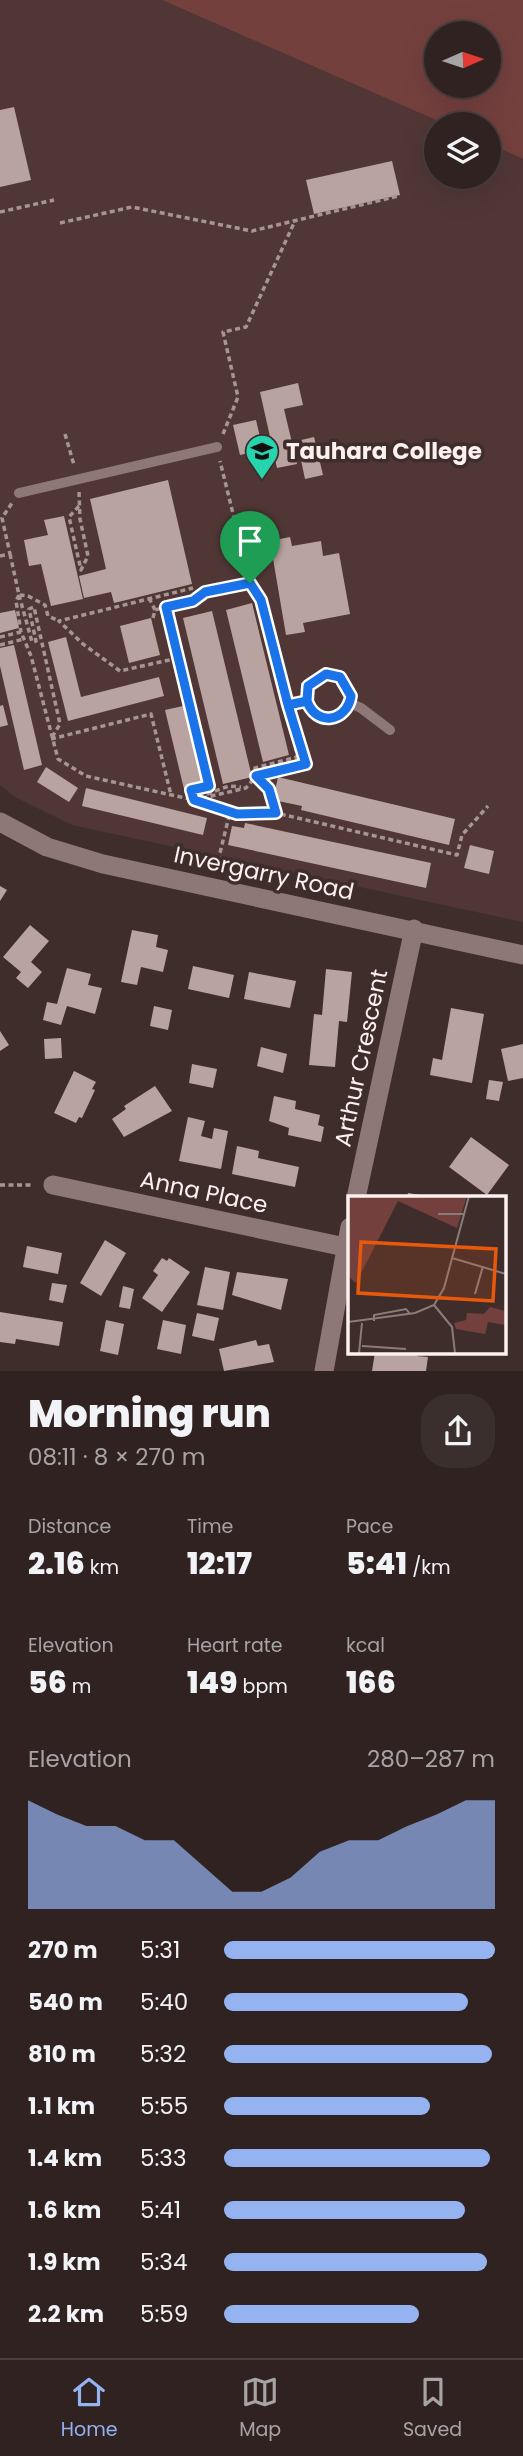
<!DOCTYPE html>
<html lang="en">
<head>
<meta charset="utf-8">
<style>
  body { margin:0; font-family:Poppins,sans-serif; background:#3b2f2e; color:#f1f3f6; height:100vh; display:flex; flex-direction:column; font-size:26px; white-space:nowrap }
  * { box-sizing:border-box; margin:0 }
  p { font-size:23px; color:#a7a4a5 }
  .icon { flex:none; width:38px; height:38px; fill:none; stroke:currentColor; stroke-width:2; stroke-linecap:round; stroke-linejoin:round }
  .map { position:relative; height:1371px; overflow:hidden }
  .side { display:flex; flex-direction:column; background:#2f2221; flex:1 }
  .side>* { flex:none }
  .needle { width:46px; rotate:87deg }
  .controls { position:absolute; left:424px; top:21px; display:grid; gap:14px }
  .controls a { display:grid; place-items:center; width:77px; height:77px; border-radius:50%; background:#2f2221; box-shadow:0 7px 28px #0002,0 0 0 2px #4a3f3f; font-size:35px }
  .pin { position:absolute; display:grid; place-items:center; width:60px; height:60px; color:#fff; margin:-72px -30px; border-radius:50% 50% 50% 0; rotate:-45deg; box-shadow:0 0 7px #0007 }
  .pin .icon { rotate:45deg }
  .round { display:grid; place-items:center; flex:none; width:74px; height:74px; border-radius:28px; background:#3b2f2e }
  .overview { display:flex; align-items:center; justify-content:space-between; height:119px; padding:0 28px }
  h1 { font-size:38px; font-weight:800; line-height:52px }
  .figures { display:grid; grid-template-columns:repeat(3,1fr); gap:10px; height:119px; padding:7px 28px }
  .figures div { display:grid; align-content:center }
  .figures b { font-size:30px; font-weight:800 }
  .figures small { font-size:19px; font-weight:400 }
  .figures p { font-size:19px }
  .chart { height:196px; padding:14px 28px }
  .chart p { display:flex; justify-content:space-between }
  .chart svg { width:100%; height:126px; margin-top:7px; fill:#95b2f1; opacity:.7 }
  ul { padding:0 28px; list-style:none; font-size:23px }
  li { display:grid; grid-template-columns:112px 84px 1fr; align-items:center; height:52px }
  li i { height:18px; border-radius:9px; background:#95b2f1 }
  .menu { display:flex; justify-content:space-around; align-items:center; height:98px; border-top:2px solid #4a3f3f; background:#2f2221; font-size:19px; color:#a7a4a5 }
  .menu a { display:grid; justify-items:center; gap:4px }
  .menu .current { color:#95b2f1 }
  .map>svg:first-child { display:block }
  .built { fill:#503736 }
  .green { fill:#74403e; fill-rule:evenodd }
  .building { fill:#b9a3a1 }
  .lines { fill:none; stroke-linecap:round; stroke-linejoin:round }
  .path { stroke:#a59695; stroke-width:3.5; stroke-dasharray:5 3.5; stroke-linecap:butt }
  .lane { stroke:#8e7877; stroke-width:10 }
  .street { stroke:#8e7877; stroke-width:19 }
  .route-casing { stroke:#fff; stroke-width:14 }
  .route { stroke:#1a73e8; stroke-width:9 }
  .labels { text-anchor:middle; dominant-baseline:central; stroke-width:7; stroke-linejoin:round; paint-order:stroke }
  .poi-label { font-size:23px; font-weight:bold; fill:#fdf1f0; stroke:#3f2d2c; text-anchor:start }
  .street-label { font-size:23px; fill:#fdf1f0; stroke:#3f2d2c }
  .inset-road { fill:none; stroke:#8b7b7a; stroke-width:2 }
  .view { fill:#e8590c; fill-opacity:0.15; stroke:#e8590c; stroke-width:3.5 }
  .inset-edge { fill:none; stroke:#fdf1f0; stroke-width:3.5 }
</style>
</head>
<body>
<div class="map">
<svg width="523" height="1371" viewBox="0 0 523 1371">
  <rect width="100%" height="100%" fill="#3f2d2c"/>
  <!-- built -->
  <path class="built" d="M0,0H162L445,124H436V177H488V143L523,159V922L72,825L15,797L0,785Z"/>
  <!-- green -->
  <path class="green" d="M162,0H523V159L488,143V124H445ZM436,33H488V86H436Z"/>
  <!-- building -->
  <path class="building" d="M14,107L31,180L0,187V110Z
    M392,161L400,195L314,214L306,180Z
    M298,383L303,405L284,409L297,464L277,468L260,392Z
    M256,420L263,450L240,455L233,425Z
    M314,437L323,475L305,479L297,441Z
    M168,480L192,584L114,603L111,592L84,598L79,576L106,569L90,499Z
    M64,516L83,599L51,606L41,564L29,566L24,540L48,535L44,520Z
    M290,537L292,546L321,541L323,556L339,553L350,614L303,623L305,632L286,635L270,541Z
    M252,603L289,755L263,762L226,610Z
    M15,610L19,628L0,633V613Z
    M212,611L252,777L223,784L183,618Z
    M151,618L160,655L129,663L120,626Z
    M66,637L81,697L159,677L164,696L68,721L48,642Z
    M14,645L42,765L24,770L0,666V648Z
    M3,705L8,725L0,727V706Z
    M183,706L203,785L184,789L165,710Z
    M46,767L78,788L69,802L37,782Z
    M278,777L455,819L449,845L301,810L302,806L273,800Z
    M86,788L207,818L203,835L82,806Z
    M245,823L431,863L426,888L228,845L232,826L244,828Z
    M470,845L494,851L489,874L464,868Z
    M0,886L7,890L0,901Z
    M30,925L49,941L31,962L42,972L28,988L16,978L21,972L3,957Z
    M132,930L158,935L156,947L168,950L163,972L141,967L137,985L121,982Z
    M193,966L234,975L229,998L188,989Z
    M67,968L91,974L88,985L102,988L95,1014L67,1006L61,1025L43,1020L47,1002L57,1004Z
    M326,969L352,972L347,1022L339,1021L335,1067L309,1065L314,1014L322,1015Z
    M249,972L296,981L290,1008L244,999Z
    M154,1006L172,1010L168,1030L150,1026Z
    M451,1008L484,1014L472,1083L430,1075L433,1058L442,1060Z
    M0,1031L9,1045L0,1051Z
    M61,1038L62,1058L45,1059L44,1039Z
    M523,1044V1078L508,1081L501,1049Z
    M261,1047L287,1054L283,1073L257,1066Z
    M192,1064L217,1069L213,1088L189,1083Z
    M74,1071L96,1082L92,1089L95,1090L82,1118L79,1117L76,1123L54,1113Z
    M489,1080L503,1082L499,1101L486,1099Z
    M155,1086L172,1111L124,1137L112,1119L126,1109L124,1106Z
    M274,1096L296,1101L295,1109L320,1115L318,1125L324,1127L321,1142L288,1135L289,1128L269,1121Z
    M188,1117L205,1121L201,1136L212,1139L214,1128L228,1131L221,1169L179,1161Z
    M471,1137L509,1165L487,1195L449,1167Z
    M237,1146L259,1151L258,1158L299,1167L295,1187L232,1174Z
    M408,1193L426,1196L425,1198H407Z
    M105,1240L126,1253L101,1296L80,1283Z
    M27,1246L62,1253L58,1274L23,1267Z
    M162,1258L167,1261L169,1258L190,1272L162,1312L142,1298L158,1275L153,1271Z
    M205,1267L230,1272L223,1310L197,1305Z
    M237,1272L288,1279L281,1310L232,1295Z
    M52,1283L67,1285L63,1303L49,1300Z
    M123,1286L134,1289L130,1309L119,1307Z
    M0,1312L63,1322L59,1346L16,1339L15,1344L0,1342Z
    M197,1313L219,1318L214,1341L192,1336Z
    M106,1320L124,1324L118,1355L100,1351Z
    M163,1320L186,1325L181,1354L157,1349Z
    M256,1340L258,1346L269,1344L274,1362L224,1371L219,1349Z
    M375,1352H417V1356L428,1357L426,1371H372Z"/>
  <g class="lines">
    <!-- path -->
    <path class="path" d="M0,212L54,200
      M60,223L132,207L252,231L398,196
      M65,434L74,465
      M223,434L238,397L223,332L246,327L295,221
      M79,492L80,519L88,556L81,570L69,517L80,505
      M10,554L19,595L28,596L45,605L48,616L59,621
      M0,556L10,554L2,518L12,503
      M19,595L32,642L36,641L29,609L34,607L60,724L51,739
      M19,595L16,601L21,632
      M149,598L155,610
      M153,618L155,610L166,607
      M0,637L21,632L31,656L58,759L86,776L194,800L191,790L209,786L166,607L193,601L205,592L250,582L220,461
      M0,645L24,639
      M178,658L120,671L83,644L59,621L193,588
      M288,705L307,701
      M292,721L297,757L255,768L256,776L269,789L276,813L457,855L462,835L488,806
      M51,739L151,714L171,795
      M199,797L229,786L241,787
      M194,800L246,788L256,776L306,764L298,731L292,721L261,600L250,582
      M196,800L237,814L276,813
      M199,800L246,811
      M218,861L230,812
      M0,1185H33"/>
    <!-- lane -->
    <path class="lane" d="M19,493L217,447
      M306 697a22 22 0 1 1 44 0a22 22 0 1 1-44 0Z
      M350,703L361,708L390,730"/>
    <!-- street -->
    <path class="street" d="M0,822L47,847L103,864L523,955
      M53,1185L345,1247
      M356,1198L414,929
      M324,1371L350,1227"/>
  </g>
  <g class="lines">
    <defs>
      <path id="route" d="M250,583L205,592L193,601L166,607L209,786L191,790L194,800L237,814L276,813L269,789L256,776L306,764L288,705L307,701L308,686L326,674L340,677L351,696C347,722 316,727 307,701L288,705L261,600L250,583"/>
    </defs>
    <!-- route casing -->
    <use href="#route" class="route-casing"/>
    <!-- route -->
    <use href="#route" class="route"/>
  </g>
  <!-- icons -->
  <defs>
    <symbol id="school-pin" viewBox="-11 -11 22 30"><path d="M0 17L-7.5 6A9.5 9.5 0 1 1 7.5 6Z" fill="#26d5ae" stroke="#3f2d2c"/><path d="M0-5L7-2L0 1L-7-2ZM-4 1L0 2.5L4 1V4Q0 6-4 4Z" fill="#111"/></symbol>
  </defs>
  <g fill-rule="evenodd">
    <use href="#school-pin" x="243" y="432" width="38" height="52"/>
  </g>
  <g class="labels">
    <!-- poi labels -->
    <g class="poi-label">
      <text x="286" y="451">Tauhara College</text>
    </g>
    <!-- street labels -->
    <g class="street-label">
      <text transform="translate(264 873) rotate(12)">Invergarry Road</text>
      <text transform="translate(361 1058) rotate(-78)">Arthur Crescent</text>
      <text transform="translate(204 1192) rotate(12)">Anna Place</text>
    </g>
  </g>
  <!-- overview -->
  <g transform="translate(348 1196)">
    <rect width="158" height="158" fill="#3f2d2c"/>
    <path d="M0,0H119L109,32L50,5L8,87L0,80ZM142,111L157,115V129L140,126L137,138L108,133L106,127L118,124L119,117L136,118Z" fill="#74403e"/>
    <path class="inset-road" d="M90,18H116M104,62L158,78M127,98L135,70M86,109L104,131L107,157M26,125V119L58,113L62,118M0,126L67,117L86,109L96,92L121,0M14,150L58,153M11,157L14,127"/>
    <path class="view" d="M13,46L148,53L145,105L10,97Z"/>
    <rect width="158" height="158" class="inset-edge"/>
  </g>
</svg>
<div class="controls">
<a><svg class="needle" viewBox="-14 -14 28 28"><path d="M0-13l5 13h-10z" fill="#e53935"/><path d="M0 13l5-13h-10z" fill="#a7a4a5"/></svg></a>
<a><svg class="icon" aria-label="layers" viewBox="0 0 24 24"><path d="M12 4l9 5-9 5-9-5zM3 14l9 5 9-5"/></svg></a>
</div>
<div class="pin" style="left:250px;top:583px;background:#1e9e55"><svg class="icon" aria-label="arrive" viewBox="0 0 24 24"><path d="M6 21V4h12l-3 4 3 4H6"/></svg></div>
</div>
<section class="side">
<div class="overview"><div><h1>Morning run</h1><p>08:11 · 8 × 270 m</p></div><a class="round"><svg class="icon" aria-label="share" viewBox="0 0 24 24"><path d="M12 15V3M7 8l5-5 5 5M5 13v7h14v-7"/></svg></a></div>
<div class="figures">
<div><p>Distance</p><b>2.16<small> km</small></b></div>
<div><p>Time</p><b>12:17</b></div>
<div><p>Pace</p><b>5:41<small> /km</small></b></div>
</div>
<div class="figures">
<div><p>Elevation</p><b>56<small> m</small></b></div>
<div><p>Heart rate</p><b>149<small> bpm</small></b></div>
<div><p>kcal</p><b>166</b></div>
</div>
<div class="chart"><p><span>Elevation</span>280–287 m</p>
<svg viewBox="0 0 160 44" preserveAspectRatio="none"><path d="M0 44V6L10 11L20 15L30 15L40 20L50 20L60 29L70 38L80 38L90 33L100 24L110 20L120 20L130 15L140 11L150 6L160 6V44z"/></svg>
</div>
<ul>
<li><b>270 m</b>5:31<i style="width:100%"></i></li>
<li><b>540 m</b>5:40<i style="width:90%"></i></li>
<li><b>810 m</b>5:32<i style="width:99%"></i></li>
<li><b>1.1 km</b>5:55<i style="width:76%"></i></li>
<li><b>1.4 km</b>5:33<i style="width:98%"></i></li>
<li><b>1.6 km</b>5:41<i style="width:89%"></i></li>
<li><b>1.9 km</b>5:34<i style="width:97%"></i></li>
<li><b>2.2 km</b>5:59<i style="width:72%"></i></li>
</ul>
</section>
<nav class="menu">
<a class="current"><svg class="icon" aria-label="home" viewBox="0 0 24 24"><path d="M3 11l9-7 9 7M6 9v11h12V9"/></svg>Home</a>
<a><svg class="icon" aria-label="map" viewBox="0 0 24 24"><path d="M3 6l6-2 6 2 6-2v14l-6 2-6-2-6 2zM9 4v14M15 6v14"/></svg>Map</a>
<a><svg class="icon" aria-label="saved" viewBox="0 0 24 24"><path d="M7 4h10v16l-5-4-5 4z"/></svg>Saved</a>
</nav>
</body>
</html>
